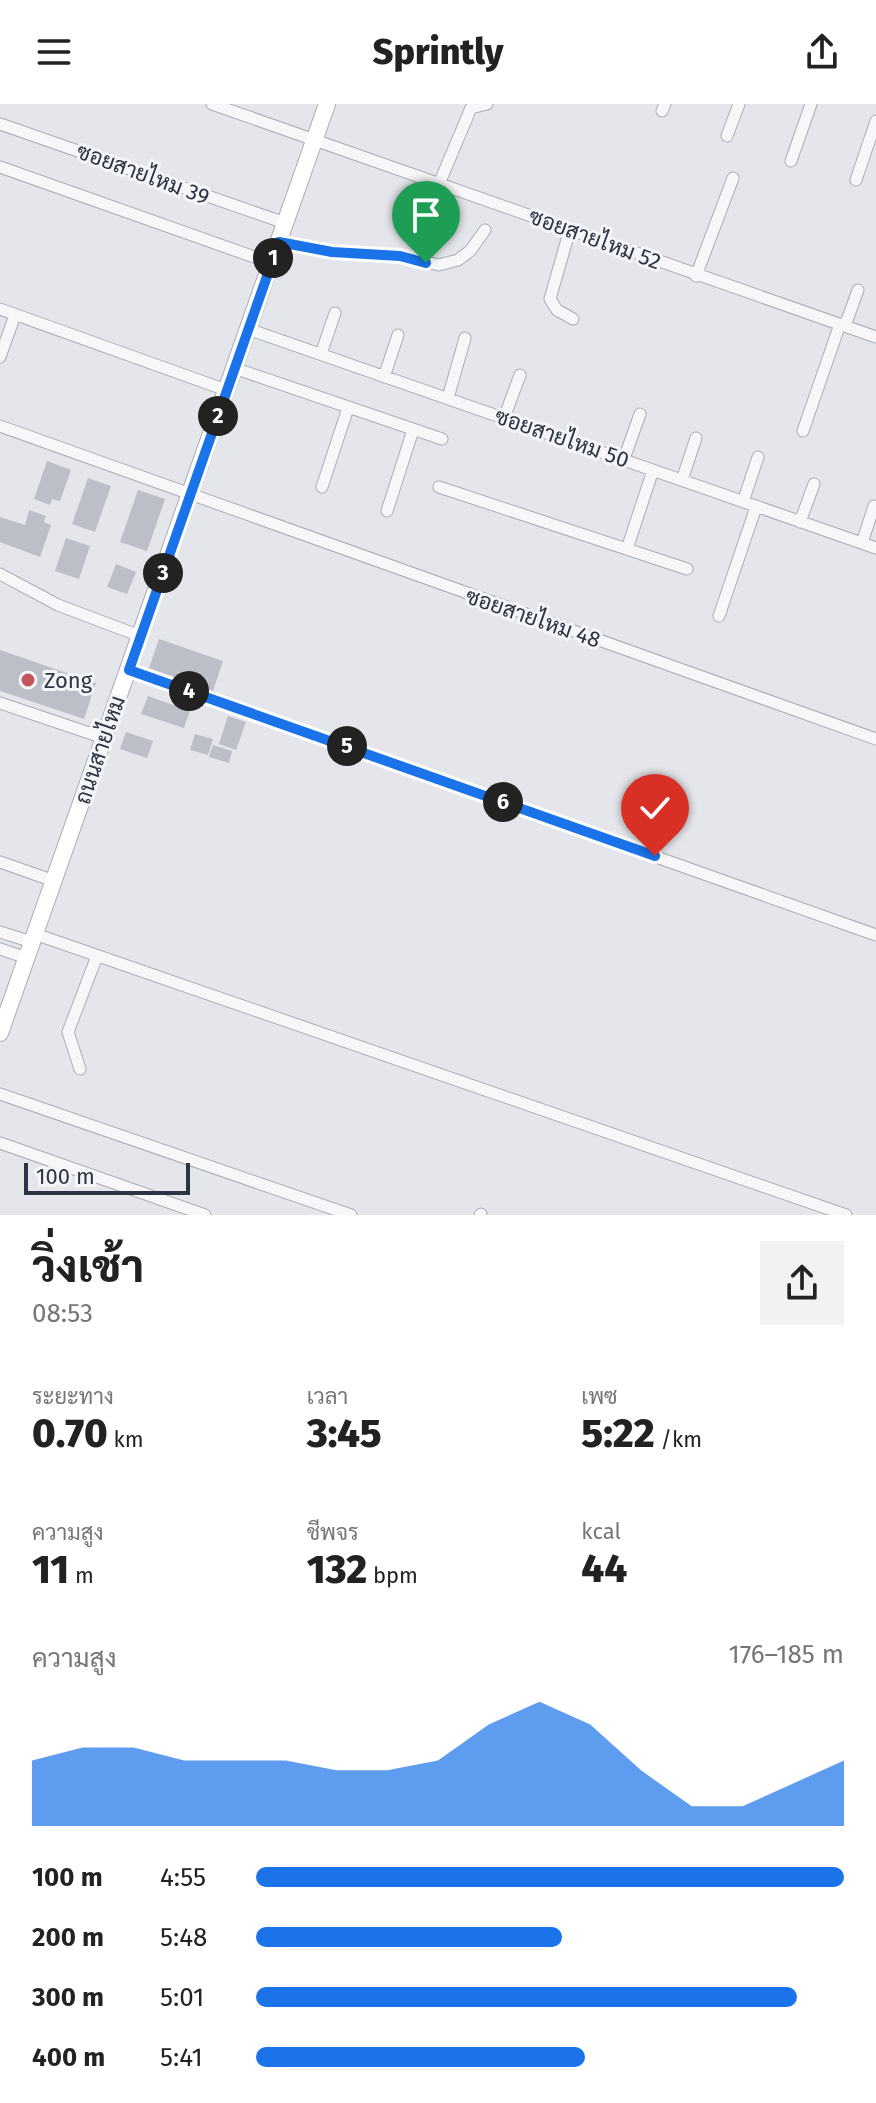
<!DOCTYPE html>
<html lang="th">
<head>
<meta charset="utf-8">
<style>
  body { margin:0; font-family:"Fira Sans",Sarabun,sans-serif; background:#f2f2f2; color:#222; height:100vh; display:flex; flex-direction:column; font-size:30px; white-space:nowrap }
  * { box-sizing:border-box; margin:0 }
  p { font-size:26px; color:#767676 }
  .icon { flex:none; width:44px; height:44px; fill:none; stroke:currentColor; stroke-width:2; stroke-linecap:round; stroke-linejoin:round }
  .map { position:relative; height:1111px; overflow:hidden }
  .drawer { display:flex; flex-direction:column; background:#fff; flex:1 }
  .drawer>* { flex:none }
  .scale { position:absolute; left:24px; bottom:20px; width:166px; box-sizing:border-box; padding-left:8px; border:4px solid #2d3342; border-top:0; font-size:22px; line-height:28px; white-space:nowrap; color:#2d3342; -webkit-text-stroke:6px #f4f5f8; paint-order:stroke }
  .pin { position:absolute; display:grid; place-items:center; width:68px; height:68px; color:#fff; margin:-82px -34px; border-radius:50% 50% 50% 0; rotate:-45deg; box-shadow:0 0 8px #0007 }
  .pin .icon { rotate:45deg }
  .km { position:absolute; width:40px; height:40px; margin:-20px; border-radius:50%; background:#222; color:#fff; font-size:22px; line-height:40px; text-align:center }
  .round { display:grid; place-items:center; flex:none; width:84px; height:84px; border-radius:0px; background:#f2f2f2 }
  .headline { display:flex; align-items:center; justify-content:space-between; height:136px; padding:0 32px }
  h1 { font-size:44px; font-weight:800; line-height:60px }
  .metrics { display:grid; grid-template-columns:repeat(3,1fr); gap:12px; height:136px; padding:8px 32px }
  .metrics div { display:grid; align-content:center }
  .metrics b { font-size:40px; font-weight:800 }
  .metrics small { font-size:22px; font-weight:400 }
  .metrics p { font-size:22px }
  .chart { height:224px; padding:16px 32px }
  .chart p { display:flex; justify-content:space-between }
  .chart svg { width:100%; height:144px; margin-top:8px; fill:#1a73e8; opacity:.7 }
  ul { padding:0 32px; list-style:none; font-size:26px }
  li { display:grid; grid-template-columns:128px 96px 1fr; align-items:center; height:60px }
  li i { height:20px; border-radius:10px; background:#1a73e8 }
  header { display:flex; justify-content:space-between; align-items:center; height:104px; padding:0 32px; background:#fff; font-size:36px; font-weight:800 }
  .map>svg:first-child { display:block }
  .building { fill:#bcbfc7 }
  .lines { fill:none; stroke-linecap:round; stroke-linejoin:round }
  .minor-casing { stroke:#a9adb5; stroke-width:13 }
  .secondary-casing { stroke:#a9adb5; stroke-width:18 }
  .minor { stroke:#f7f7f9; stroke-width:11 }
  .secondary { stroke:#fff; stroke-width:16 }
  .route-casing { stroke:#fff; stroke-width:16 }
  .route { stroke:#1a73e8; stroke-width:10 }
  .poi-dot { fill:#c4555c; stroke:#f4f5f8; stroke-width:3 }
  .labels { text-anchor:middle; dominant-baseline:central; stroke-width:6; stroke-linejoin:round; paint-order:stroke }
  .street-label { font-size:22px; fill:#2d3342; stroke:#f4f5f8 }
  .poi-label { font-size:22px; fill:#2d3342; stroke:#f4f5f8; text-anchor:start }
</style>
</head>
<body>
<header><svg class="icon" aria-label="menu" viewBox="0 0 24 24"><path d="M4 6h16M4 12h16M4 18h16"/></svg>Sprintly<svg class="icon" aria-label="share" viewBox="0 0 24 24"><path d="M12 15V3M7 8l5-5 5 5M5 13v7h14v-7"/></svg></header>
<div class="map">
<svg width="876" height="1111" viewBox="0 0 876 1111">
  <rect width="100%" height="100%" fill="#e4e6eb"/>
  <!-- building -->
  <path class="building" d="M47,357L71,366L60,397L52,395L50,401L34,395Z
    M88,374L111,382L95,428L72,420Z
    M138,386L165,395L147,447L120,438Z
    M29,406L46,412L44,418L51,421L40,453L0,438V413L25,421Z
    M66,434L90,442L79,475L55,467Z
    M116,460L136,468L127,490L107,483Z
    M159,535L223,557L213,587L149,564Z
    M0,546L96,579L84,615L0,587Z
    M148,592L190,607L184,624L141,610Z
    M228,612L246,618L236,646L219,640Z
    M126,628L153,637L147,654L120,645Z
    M195,630L213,635L208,651L190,646Z
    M213,641L232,647L229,659L209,653Z"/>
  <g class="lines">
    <defs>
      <path id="minor" d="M212,0L876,233
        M662,7L665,0
        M0,20L285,119
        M727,32L739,0
        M791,57L811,0
        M0,63L271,159
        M856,76L876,17
        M439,80L471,4L487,0
        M570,125L550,195L557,206L573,215
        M279,138L332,148L400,152L439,161L458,156L470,147L485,126
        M696,172L733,74
        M0,205L226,286
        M845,222L858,186
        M248,225L876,444
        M321,250L335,209
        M0,253L15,211
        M234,264L442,335
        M384,273L398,231
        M448,294L465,234
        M504,314L520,271
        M0,322L876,635
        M803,327L840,220
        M624,355L640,310
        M682,376L696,334
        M322,383L348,304
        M439,383L687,465
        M743,398L758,353
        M387,407L413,326
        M800,418L814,380
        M862,439L874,402
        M627,445L653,366
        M0,470L58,501L140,532
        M719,512L756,403
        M129,566L876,831
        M0,599L104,634
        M0,758L54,777
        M0,828L32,838
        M35,830L846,1111
        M0,845L27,854
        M80,965L68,928L97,852
        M0,990L351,1111
        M0,1039L205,1111
        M480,1111L481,1110"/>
      <path id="secondary" d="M0,929L327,0"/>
    </defs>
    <!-- minor casing -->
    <use href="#minor" class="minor-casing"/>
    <!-- secondary casing -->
    <use href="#secondary" class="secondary-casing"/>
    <!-- minor -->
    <use href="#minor" class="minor"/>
    <!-- secondary -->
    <use href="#secondary" class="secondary"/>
  </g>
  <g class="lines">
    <defs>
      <path id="route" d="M426,159L400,152L332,148L279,138L129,566L655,752"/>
    </defs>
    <!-- route casing -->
    <use href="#route" class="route-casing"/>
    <!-- route -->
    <use href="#route" class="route"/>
  </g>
  <!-- markers -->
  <circle class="poi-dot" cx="28" cy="576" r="8"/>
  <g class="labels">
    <!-- street labels -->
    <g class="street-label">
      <text transform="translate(143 70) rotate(20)">ซอยสายไหม 39</text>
      <text transform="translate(595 135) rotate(20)">ซอยสายไหม 52</text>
      <text transform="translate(562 334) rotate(19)">ซอยสายไหม 50</text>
      <text transform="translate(533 514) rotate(19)">ซอยสายไหม 48</text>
      <text transform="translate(100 646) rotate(-71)">ถนนสายไหม</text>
    </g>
    <!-- poi labels -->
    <g class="poi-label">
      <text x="44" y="576">Zong</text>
    </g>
  </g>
</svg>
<div class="scale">100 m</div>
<div class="pin" style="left:426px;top:159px;background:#1e9e55"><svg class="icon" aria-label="arrive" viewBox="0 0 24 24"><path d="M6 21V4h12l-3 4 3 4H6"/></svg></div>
<div class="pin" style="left:655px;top:752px;background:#d93025"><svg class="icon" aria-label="check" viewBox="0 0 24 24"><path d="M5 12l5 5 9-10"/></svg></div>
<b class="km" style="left:273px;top:154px">1</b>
<b class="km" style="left:218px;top:312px">2</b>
<b class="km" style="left:163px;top:469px">3</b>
<b class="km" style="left:189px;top:587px">4</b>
<b class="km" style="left:347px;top:642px">5</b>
<b class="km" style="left:503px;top:698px">6</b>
</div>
<section class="drawer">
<div class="headline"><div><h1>วิ่งเช้า</h1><p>08:53</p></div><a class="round"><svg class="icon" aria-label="share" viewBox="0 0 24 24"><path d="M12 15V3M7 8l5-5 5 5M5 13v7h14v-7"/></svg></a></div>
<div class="metrics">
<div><p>ระยะทาง</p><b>0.70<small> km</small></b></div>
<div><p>เวลา</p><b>3:45</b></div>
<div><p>เพซ</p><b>5:22<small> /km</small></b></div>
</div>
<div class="metrics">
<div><p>ความสูง</p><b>11<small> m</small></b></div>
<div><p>ชีพจร</p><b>132<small> bpm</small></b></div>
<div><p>kcal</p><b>44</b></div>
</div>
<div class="chart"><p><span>ความสูง</span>176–185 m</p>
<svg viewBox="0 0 160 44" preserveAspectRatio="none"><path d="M0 44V24L10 20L20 20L30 24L40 24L50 24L60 27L70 27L80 24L90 13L100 6L110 13L120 27L130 38L140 38L150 31L160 24V44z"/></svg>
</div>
<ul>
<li><b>100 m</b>4:55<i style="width:100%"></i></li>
<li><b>200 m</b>5:48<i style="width:52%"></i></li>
<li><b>300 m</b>5:01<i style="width:92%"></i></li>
<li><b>400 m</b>5:41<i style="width:56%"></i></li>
</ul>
</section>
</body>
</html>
